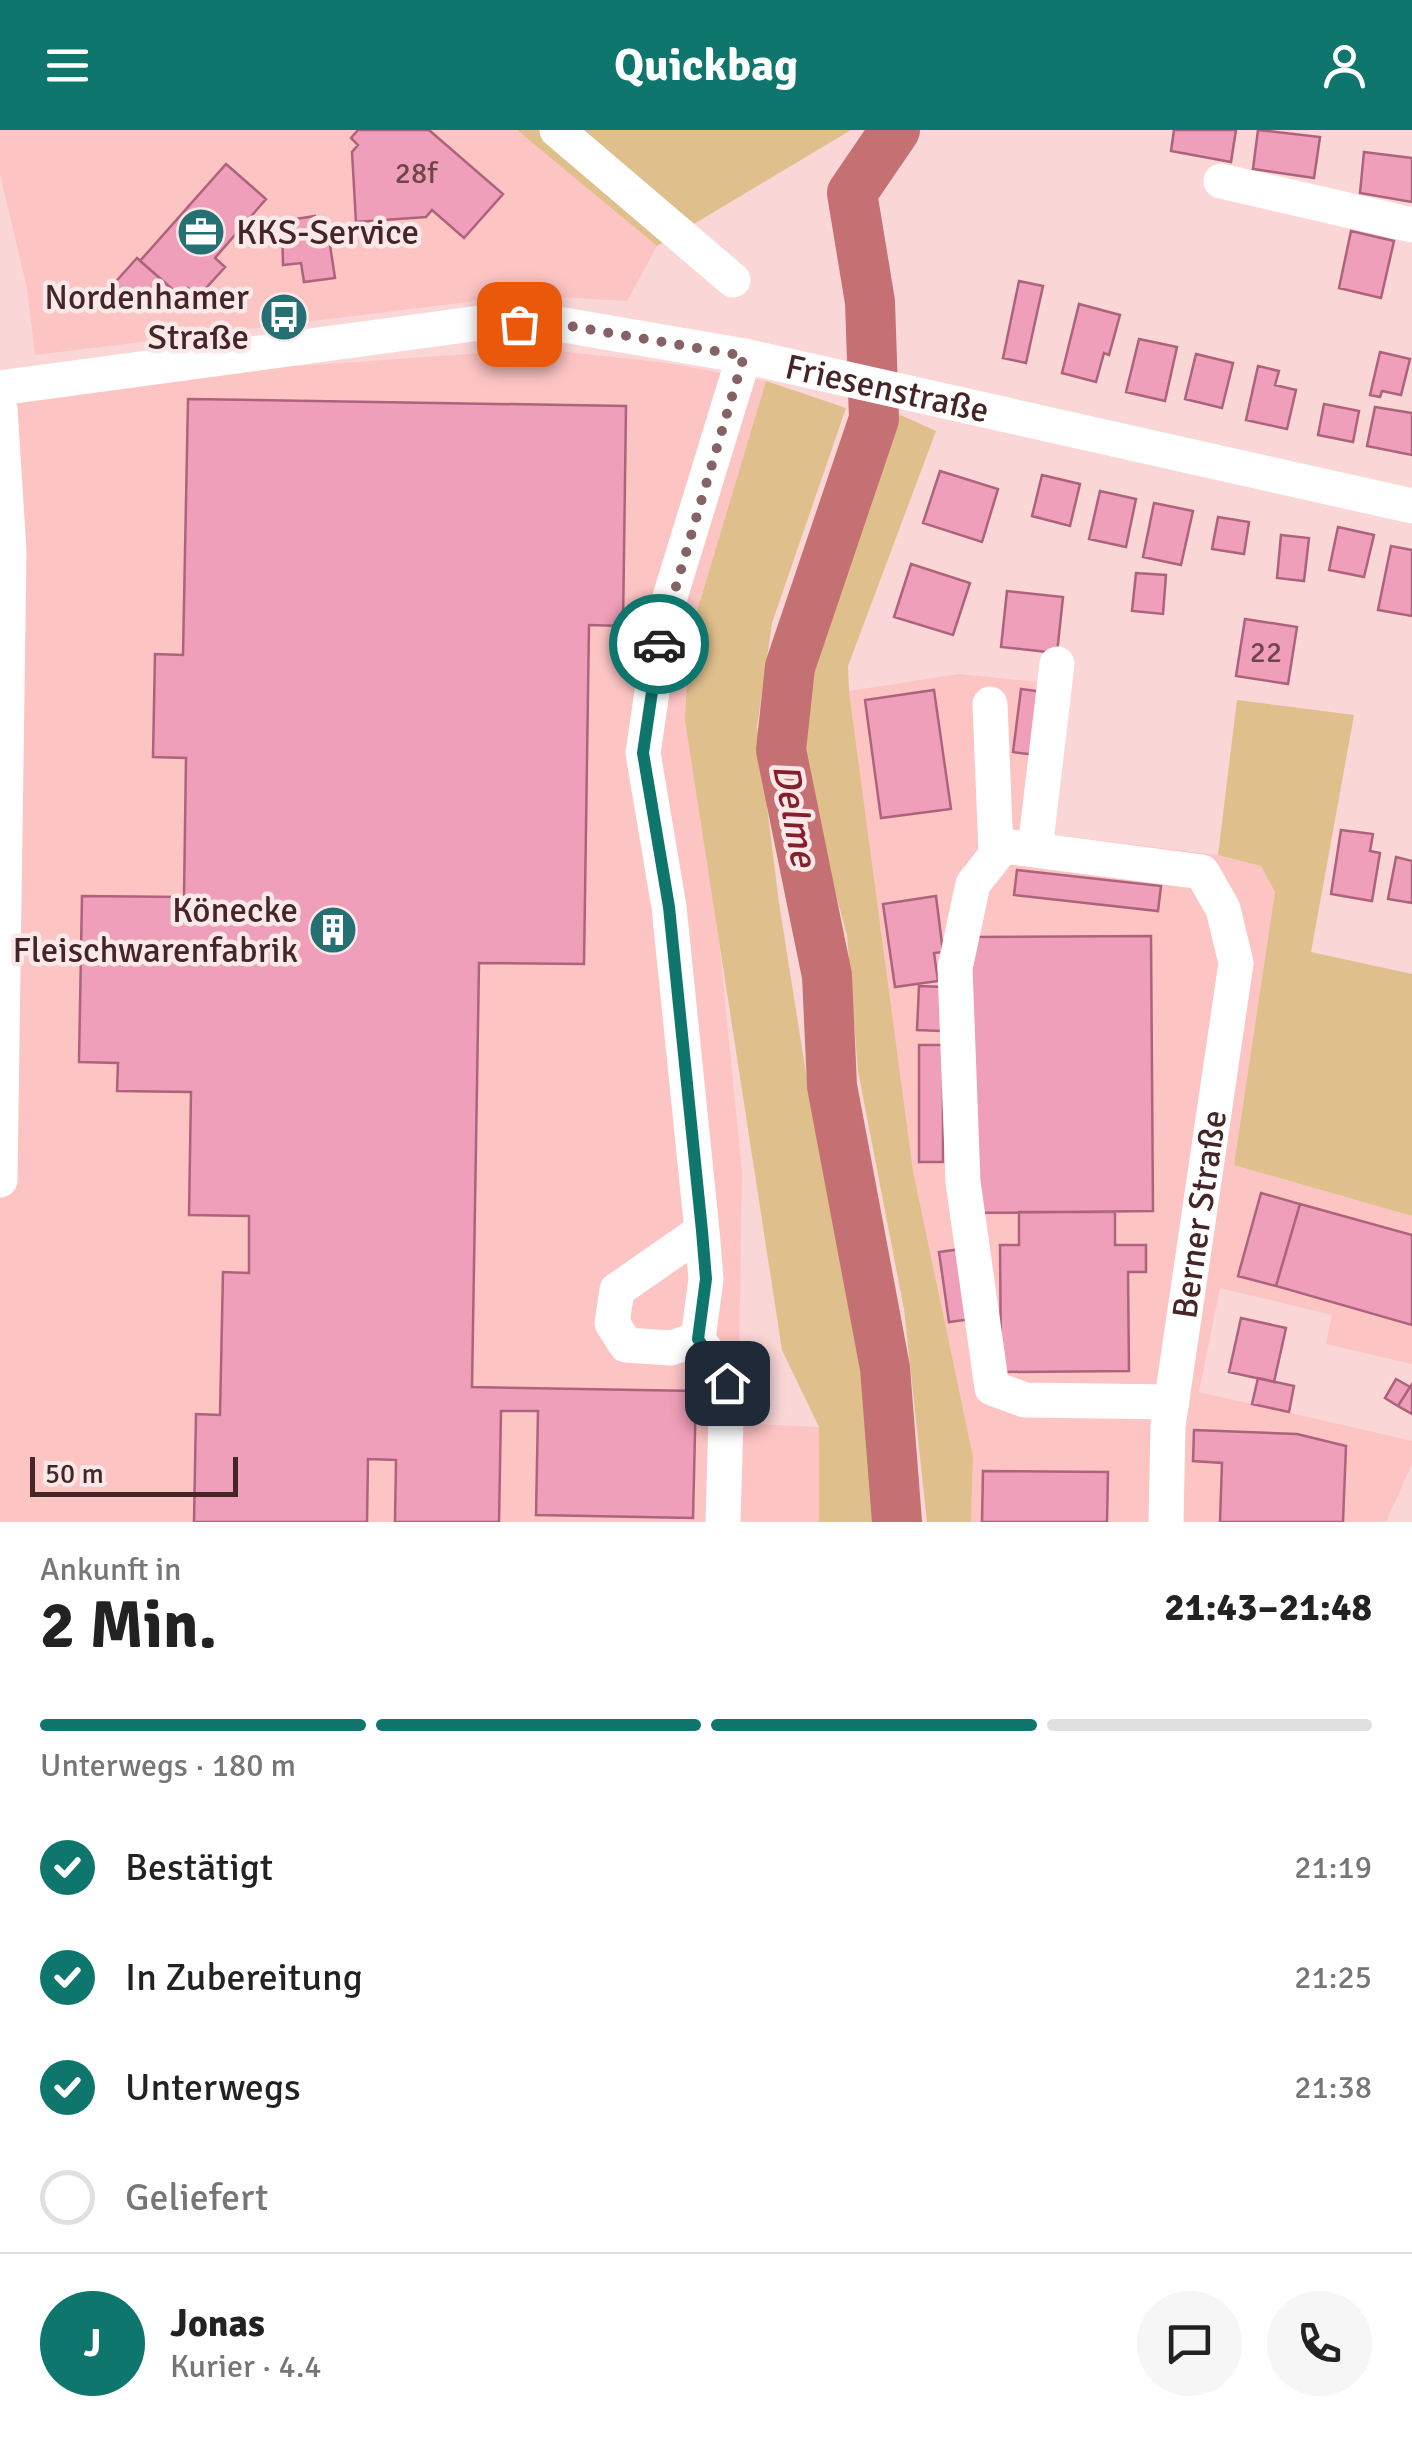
<!DOCTYPE html>
<html lang="de">
<head>
<meta charset="utf-8">
<style>
	:root { --surface:#fff; --page:#f6f6f6; --text:#222; --muted:#767676; --line:#e0e0e0; --accent:#0f766e }
	body { margin:0; font-family:Signika,sans-serif; background:var(--page); color:var(--text); height:100vh; display:flex; flex-direction:column; font-size:38px; white-space:nowrap }
	* { box-sizing:border-box; margin:0 }
	p { font-size:32px; color:var(--muted) }
	.icon { flex:none; width:55px; height:55px; fill:none; stroke:currentColor; stroke-width:2; stroke-linecap:round; stroke-linejoin:round }
	.map { position:relative; height:1392px; overflow:hidden }
	.side { display:flex; flex-direction:column; background:var(--surface); flex:1 }
	.side>* { flex:none }
	.scale { position:absolute; left:30px; bottom:25px; width:208px; box-sizing:border-box; padding-left:10px; border:5px solid #462526; border-top:0; font-size:28px; line-height:35px; white-space:nowrap; color:#462526; -webkit-text-stroke:8px #fbe8e8; paint-order:stroke }
	.pin { position:absolute; display:grid; place-items:center; width:85px; height:85px; color:#fff; margin:-42px; border-radius:20px; box-shadow:0 5px 15px #0006 }
	.courier { position:absolute; display:grid; place-items:center; width:100px; height:100px; margin:-50px; border:8px solid #0f766e; border-radius:50%; background:#fff; color:#222; box-shadow:0 2px 12px #0007 }
	.summary em { font-style:normal; font-weight:700 }
	.summary div { display:flex; flex-direction:column-reverse }
	.summary { display:flex; align-items:center; justify-content:space-between; height:170px; padding:0 40px }
	h1 { font-size:65px; font-weight:700; line-height:75px }
	.bar { display:grid; grid-template-columns:repeat(4,1fr); gap:15px 10px; align-content:center; height:120px; padding:0 40px }
	.bar i { height:12px; border-radius:8px; background:var(--line) }
	.bar .selected { background:var(--accent) }
	.bar p { grid-column:span 4 }
	.line { display:flex; align-items:center; gap:25px; padding:0 40px; border-top:2px solid var(--line) }
	.line div { flex:1 }
	.round { display:grid; place-items:center; flex:none; width:105px; height:105px; border-radius:52px; background:var(--page) }
	ol { padding:0 40px; list-style:none }
	li { display:flex; align-items:center; gap:30px; height:110px }
	li p { margin-inline-start:auto }
	li .icon { padding:10px; border-radius:50%; background:var(--accent); color:#fff; stroke-width:4 }
	li:last-child { color:var(--muted) }
	li i { width:55px; height:55px; border:5px solid var(--line); border-radius:50% }
	header { display:flex; justify-content:space-between; align-items:center; height:130px; padding:0 40px; background:var(--accent); color:#fff; font-size:45px; font-weight:700 }
	.map>svg:first-child { display:block }
	.built { fill:#fdc4c4 }
	.green { fill:#dfbf8c }
	.lines { fill:none; stroke-linecap:round; stroke-linejoin:round }
	.river { stroke:#c57173; stroke-width:50 }
	.building { fill:#ef9fb9; stroke:#ad637c; stroke-width:2.5 }
	.minor { stroke:#fff; stroke-width:35 }
	.done { stroke:#856364; stroke-width:10; stroke-dasharray:0 18 }
	.route { stroke:#0f766e; stroke-width:12 }
	.labels { text-anchor:middle; dominant-baseline:central; stroke-width:9; stroke-linejoin:round; paint-order:stroke }
	.number-label { font-size:30px; fill:#70444b }
	.poi-label { font-size:35px; fill:#462526; stroke:#fbe8e8; text-anchor:end }
	.street-label { font-size:35px; fill:#462526; stroke:#fbe8e8 }
	.water-label { font-size:38px; font-style:italic; fill:#851f2c; stroke:#fbe8e8 }
</style>
</head>
<body>
<header><svg class="icon" aria-label="menu" viewBox="0 0 24 24"><path d="M4 6h16M4 12h16M4 18h16"/></svg>Quickbag<svg class="icon" aria-label="person" viewBox="0 0 24 24"><circle cx="12" cy="8" r="4"/><path d="M4 21q1-7 8-7t8 7"/></svg></header>
<div class="map">
<svg width="1412" height="1392" viewBox="0 0 1412 1392">
	<rect width="100%" height="100%" fill="#fad6d6"/>
	<path class="built" d="M0,0H517L657,116L627,171L524,165L35,225L27,158L0,44Z
		M540,219L667,233L766,251L689,508L742,1042L738,1293L819,1297V1392H0V245L17,256Z
		M959,544L1049,553L1030,702L1218,725L1261,736L1275,762L1234,1035L1412,1086V1234L1326,1214L1332,1185L1220,1158L1199,1262L1412,1311V1334L1386,1392H971L973,1325L913,1041L849,561Z"/>
	<path class="green" d="M517,0H851L657,116Z
		M766,251L846,278L772,493L757,597L779,773L808,956L884,1368L880,1392H819V1297L782,1220L685,590L689,508Z
		M898,284L936,301L848,536L849,561L913,1041L973,1326L971,1392H927L904,1179L858,941L847,805L798,628L808,536Z
		M1237,570L1354,585L1311,822L1412,844V1086L1234,1035L1275,762L1261,736L1218,725Z"/>
	<g class="lines">
		<path class="river" d="M895,0L852,63L870,172L874,289L790,537L781,620L827,846L832,956L885,1238L897,1392"/>
	</g>
	<path class="building" d="M358,0H429L503,64L464,108L432,80L426,87L356,92L352,22L358,15L351,8Z
		M1174,0H1236L1231,32L1171,21Z
		M1258,0L1320,7L1314,48L1253,39Z
		M1364,22L1412,28V72L1360,63Z
		M226,34L266,69L215,128L225,137L198,167L188,158L180,166L140,131Z
		M315,86L317,103L328,102L335,148L304,152L301,133L283,135L282,91Z
		M1351,101L1394,111L1381,168L1339,158Z
		M137,128L180,166L92,178Z
		M1019,151L1043,156L1026,233L1003,228Z
		M1079,174L1120,185L1109,225L1104,223L1096,252L1062,243Z
		M1139,209L1177,217L1165,271L1126,262Z
		M1380,222L1410,229L1401,265L1382,261L1380,267L1370,265Z
		M1196,224L1233,233L1222,278L1185,269Z
		M1258,236L1279,241L1275,255L1296,260L1287,299L1246,290Z
		M188,269L626,276L623,496L589,495L584,834L479,833L472,1257L696,1261L693,1388L536,1385L538,1281H501L499,1392H395L396,1330L368,1329L367,1392H194L196,1284L220,1285L223,1142L249,1143V1086L189,1085L191,962L117,961L118,933L79,932L82,766L184,767L186,628L153,627L155,524L183,525Z
		M1324,274L1359,281L1353,312L1318,305Z
		M1375,277L1412,283V325L1367,316Z
		M940,341L998,359L982,412L923,393Z
		M1042,345L1080,354L1070,396L1032,386Z
		M1100,361L1136,369L1126,417L1089,409Z
		M1154,373L1193,381L1181,435L1143,427Z
		M1218,387L1249,392L1244,424L1212,419Z
		M1338,397L1374,405L1364,447L1329,440Z
		M1281,405L1309,408L1304,451L1277,448Z
		M1391,416L1412,420V486L1378,480Z
		M911,434L970,453L953,505L894,487Z
		M1136,443L1166,445L1163,484L1132,481Z
		M1007,461L1063,467L1057,523L1001,517Z
		M1245,489L1297,497L1288,554L1236,546Z
		M1021,559L1044,562L1036,625L1013,622Z
		M934,560L951,679L881,688L865,570Z
		M1341,700L1373,704L1370,721L1380,723L1372,771L1331,764Z
		M1396,727L1412,731V773L1388,769Z
		M1017,740L1161,756L1158,781L1014,765Z
		M936,766L943,822L934,823L938,851L895,857L883,774Z
		M1151,806L1153,1081L972,1083L970,807Z
		M919,856L943,857L941,901L917,900Z
		M919,915H943V1032H919Z
		M1261,1063L1300,1074L1276,1156L1238,1146Z
		M1300,1074L1412,1105V1195L1276,1156Z
		M1019,1082H1115V1115H1146V1142H1128L1129,1241L1001,1242L1000,1115H1019Z
		M961,1119L972,1189L949,1192L939,1122Z
		M1241,1188L1286,1198L1274,1252L1229,1242Z
		M1258,1248L1294,1256L1289,1282L1252,1274Z
		M1396,1249L1410,1257L1398,1276L1385,1268Z
		M1412,1254V1284L1398,1276Z
		M1194,1300L1297,1304L1346,1316L1343,1392H1220L1222,1333L1193,1331Z
		M983,1341L1108,1342L1107,1392H982Z"/>
	<g class="lines">
		<g class="minor">
			<path d="M557,0L733,150"/>
			<path d="M1221,51L1412,95"/>
			<path id="s1" d="M0,258L480,193L558,194L744,226L1412,376"/>
			<path d="M0,279L9,421L0,1050"/>
			<path d="M990,574L996,722"/>
			<path d="M1035,719L1057,534"/>
			<path d="M702,1101L617,1160L612,1193L626,1215L671,1218L698,1209L706,1149L702,1101L669,777L643,623L662,493L744,226"/>
			<path d="M698,1209L727,1253L723,1392"/>
			<path id="s2" d="M1166,1392L1168,1296L1236,833L1223,779L1202,742L1003,716L973,754L955,838L963,1052L992,1258L1025,1270L1172,1272"/>
		</g>
	</g>
	<g class="lines">
		<path class="done" d="M519,194H558L744,226L659,514"/>
		<path class="route" d="M659,514L643,623L669,777L702,1101L706,1149L698,1209L727,1253"/>
	</g>
	<defs>
		<g id="office-disc" transform="scale(2.5)"><circle r="9.5" fill="#257073" stroke="#fbe8e8"/><path d="M-6-3h4V-5.5h4V-3h4V5H-6ZM-1-4.5V-3h2v-1.5ZM-6 0V1H6V0Z" fill="#fff"/></g>
		<g id="bus-disc" transform="scale(2.5)"><circle r="9.5" fill="#257073" stroke="#fbe8e8"/><path d="M-5-6H5V4H4V6H2V4H-2V6H-4V4H-5ZM-3.5-4V0h7V-4ZM-3.5 1.2v1.5H-2V1.2ZM2 1.2v1.5H3.5V1.2Z" fill="#fff"/></g>
		<g id="building-disc" transform="scale(2.5)"><circle r="9.5" fill="#257073" stroke="#fbe8e8"/><path d="M-4-6H4V6H1V3H-1V6H-4ZM-2.5-4.3h1.7v1.8h-1.7ZM.8-4.3h1.7v1.8H.8ZM-2.5-1h1.7V.8h-1.7ZM.8-1h1.7V.8H.8Z" fill="#fff"/></g>
	</defs>
	<g fill-rule="evenodd">
		<use href="#office-disc" x="201" y="102"/>
		<use href="#bus-disc" x="284" y="187"/>
		<use href="#building-disc" x="333" y="800"/>
	</g>
	<g class="labels">
		<g class="number-label">
			<text x="416" y="43">28f</text>
			<text x="1266" y="522">22</text>
		</g>
		<g class="poi-label">
			<text x="236" y="102" text-anchor="start">KKS-Service</text>
			<text x="249" y="167">Nordenhamer<tspan x="249" dy="40">Straße</tspan></text>
			<text x="298" y="780">Könecke<tspan x="298" dy="40">Fleischwarenfabrik</tspan></text>
		</g>
		<g class="street-label">
			<text stroke="none"><textPath href="#s1" startOffset="898">Friesenstraße</textPath></text>
			<text stroke="none"><textPath href="#s2" startOffset="310">Berner Straße</textPath></text>
		</g>
		<g class="water-label">
			<text transform="translate(795 685) rotate(79)">Delme</text>
		</g>
	</g>
</svg>
<div class="scale">50 m</div>
<div class="pin" style="left:519px;top:194px;background:#ea580c"><svg class="icon" aria-label="bag" viewBox="0 0 24 24"><path d="M5 8h14l-1 12H6zM9 8a3 3 0 0 1 6 0"/></svg></div>
<div class="pin" style="left:727px;top:1253px;background:#1f2937"><svg class="icon" aria-label="home" viewBox="0 0 24 24"><path d="M3 11l9-7 9 7M6 9v11h12V9"/></svg></div>
<div class="courier" style="left:659px;top:514px"><svg class="icon" aria-label="car" viewBox="0 0 24 24"><path d="M5 17H2v-5l4-1 3-4h7l3 4 3 1v5h-3M9 17h6M6 11h13"/><circle cx="7" cy="17" r="2"/><circle cx="17" cy="17" r="2"/></svg></div>
</div>
<section class="side">
<div class="summary"><div><h1>2 Min.</h1><p>Ankunft in</p></div><em>21:43–21:48</em></div>
<div class="bar"><i class="selected"></i><i class="selected"></i><i class="selected"></i><i></i><p>Unterwegs · 180 m</p></div>
<ol>
<li><svg class="icon" aria-label="check" viewBox="0 0 24 24"><path d="M5 12l5 5 9-10"/></svg>Bestätigt<p>21:19</p></li>
<li><svg class="icon" aria-label="check" viewBox="0 0 24 24"><path d="M5 12l5 5 9-10"/></svg>In Zubereitung<p>21:25</p></li>
<li><svg class="icon" aria-label="check" viewBox="0 0 24 24"><path d="M5 12l5 5 9-10"/></svg>Unterwegs<p>21:38</p></li>
<li><i></i>Geliefert</li>
</ol>
<div class="line" style="height:180px"><b class="round" style="background:var(--accent);color:#fff">J</b><div><b>Jonas</b><p>Kurier · 4.4</p></div><a class="round"><svg class="icon" aria-label="chat" viewBox="0 0 24 24"><path d="M4 5h16v11H9l-5 4z"/></svg></a><a class="round"><svg class="icon" aria-label="phone" viewBox="0 0 24 24"><path d="M5 4h4l2 5-3 2q2 4 5 5l2-3 5 2v4C11 20 4 13 5 4z"/></svg></a></div>
</section>
</body>
</html>
